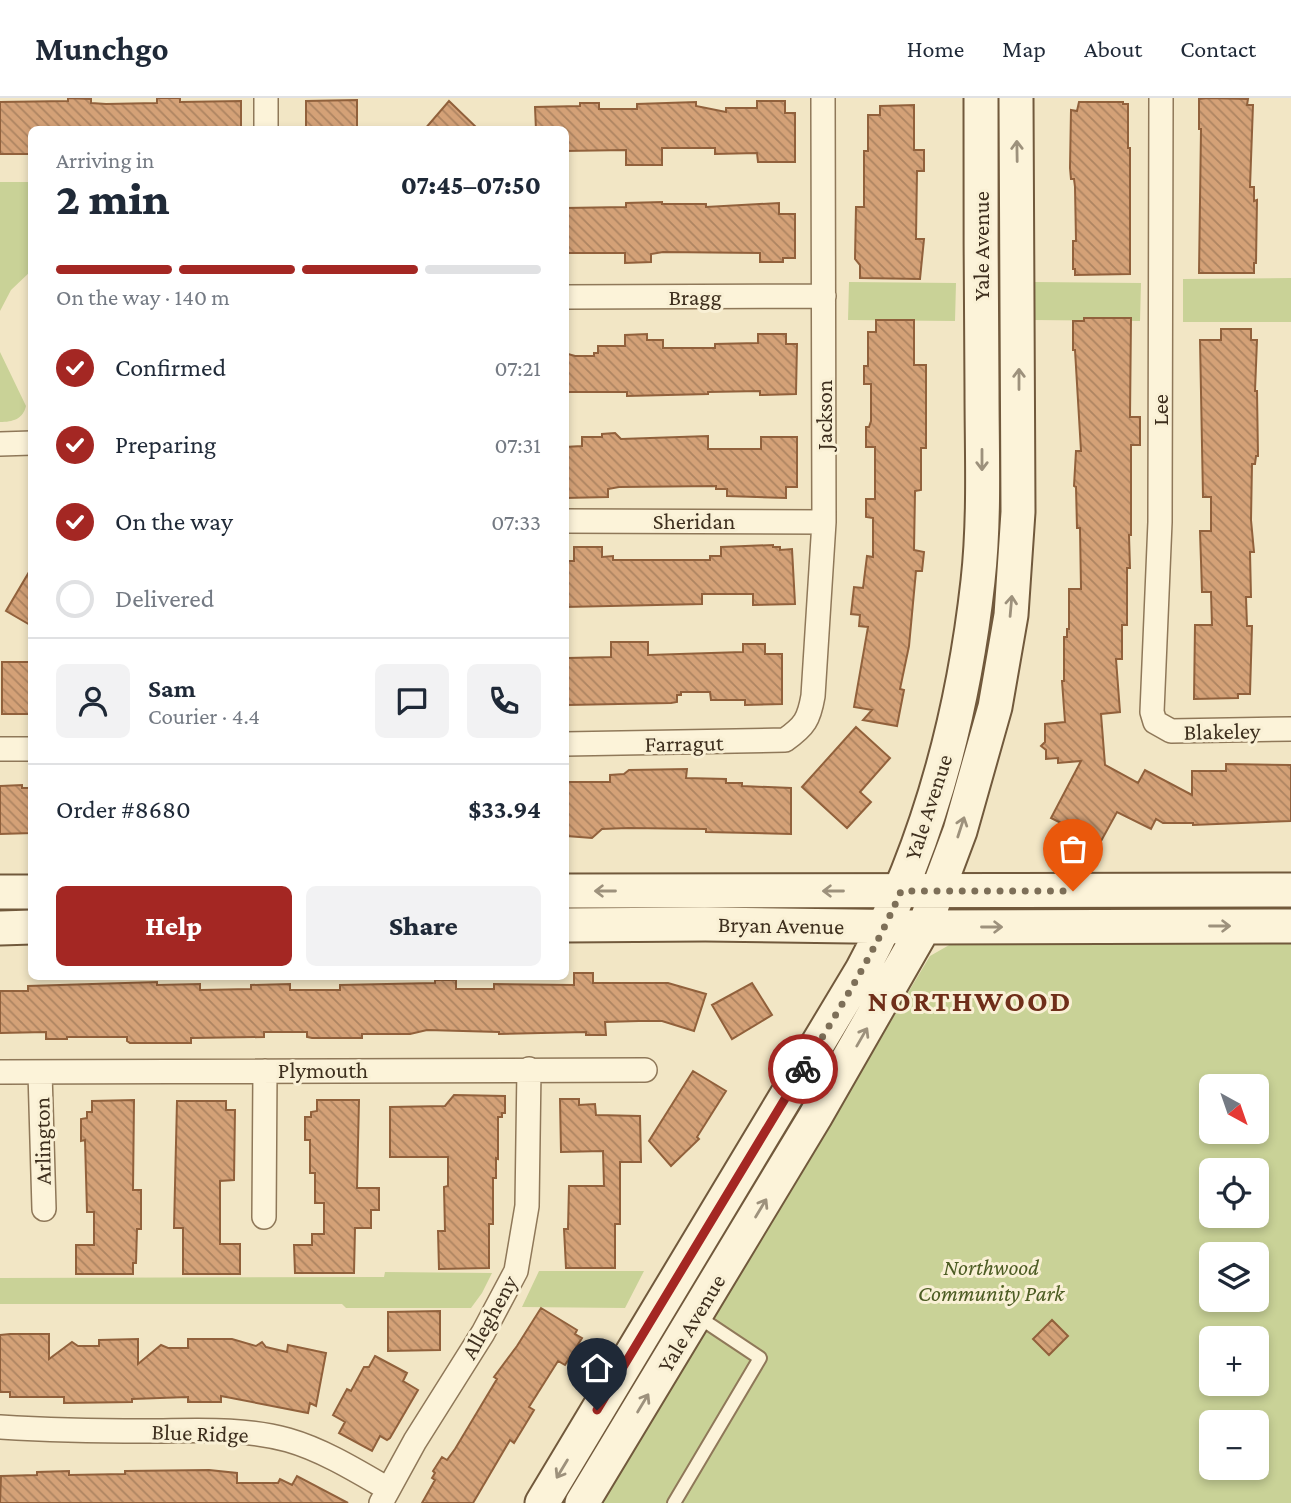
<!DOCTYPE html>
<html lang="en">
<head>
<meta charset="utf-8">
<style>
	:root { --surface:#fff; --page:#f2f2f3; --text:#1f2937; --muted:#747a83; --line:#e0e1e3; --accent:#a42723 }
	body { margin:0; font-family:"Crimson Pro",serif; background:var(--page); color:var(--text); height:100vh; display:flex; flex-direction:column; font-size:26px; white-space:nowrap }
	* { box-sizing:border-box; margin:0 }
	p { font-size:23px; color:var(--muted) }
	.icon { flex:none; width:38px; height:38px; fill:none; stroke:currentColor; stroke-width:2; stroke-linecap:round; stroke-linejoin:round }
	.map { position:relative; flex:1; overflow:hidden }
	.sheet { position:absolute; left:28px; top:28px; width:541px; height:854px; display:flex; flex-direction:column; background:var(--surface); border-radius:10px; box-shadow:0 4px 10px #0003 }
	.sheet>* { flex:none }
	.needle { width:46px; rotate:140deg }
	.tools { position:absolute; left:1199px; top:976px; display:grid; gap:14px }
	.tools a { display:grid; place-items:center; width:70px; height:70px; border-radius:10px; background:var(--surface); box-shadow:0 4px 10px #0003; font-size:35px }
	.pin { position:absolute; display:grid; place-items:center; width:60px; height:60px; color:#fff; margin:-72px -30px; border-radius:50% 50% 50% 0; rotate:-45deg; box-shadow:0 0 7px #0007 }
	.pin .icon { rotate:45deg }
	.courier { position:absolute; display:grid; place-items:center; width:70px; height:70px; margin:-35px; border:5px solid #a42723; border-radius:50%; background:#fff; color:#222; box-shadow:0 2px 9px #0007 }
	.head em { font-style:normal; font-weight:800 }
	.head div { display:flex; flex-direction:column-reverse }
	.head { display:flex; align-items:center; justify-content:space-between; height:119px; padding:0 28px }
	h1 { font-size:46px; font-weight:800; line-height:52px }
	.bar { display:grid; grid-template-columns:repeat(4,1fr); gap:10px 7px; align-content:center; height:84px; padding:0 28px }
	.bar i { height:9px; border-radius:5px; background:var(--line) }
	.bar .current { background:var(--accent) }
	.bar p { grid-column:span 4 }
	.line { display:flex; align-items:center; gap:18px; padding:0 28px; border-top:2px solid var(--line) }
	.line div { flex:1 }
	.round { display:grid; place-items:center; flex:none; width:74px; height:74px; border-radius:10px; background:var(--page) }
	ol { padding:0 28px; list-style:none }
	li { display:flex; align-items:center; gap:21px; height:77px }
	li p { margin-inline-start:auto }
	li .icon { padding:7px; border-radius:50%; background:var(--accent); color:#fff; stroke-width:4 }
	li:last-child { color:var(--muted) }
	li i { width:38px; height:38px; border:4px solid var(--line); border-radius:50% }
	.action { display:flex; gap:14px; margin-top:auto; padding:14px 28px }
	.action a { flex:1; height:80px; border-radius:10px; background:var(--accent); color:#fff; font-size:28px; font-weight:800; line-height:80px; text-align:center }
	.action a+a { background:var(--page); color:var(--text) }
	header { display:flex; align-items:center; gap:42px; box-sizing:border-box; height:98px; padding:0 35px; background:var(--surface); border-bottom:2px solid var(--line) }
	header strong { font-size:33px }
	nav { display:flex; gap:38px; margin-inline-start:auto; font-size:24px }
	.map>svg:first-child { display:block }
	.park { fill:#c9d297; fill-rule:evenodd }
	.building { fill:url(#building-back-hatch); stroke:#91613c; stroke-width:2 }
	.lines { fill:none; stroke-linecap:round; stroke-linejoin:round }
	.service-casing { stroke:#8f7859; stroke-width:16 }
	.minor-casing { stroke:#8f7859; stroke-width:26 }
	.secondary-casing { stroke:#71593c; stroke-width:37 }
	.service { stroke:#fcf3d9; stroke-width:12 }
	.minor { stroke:#fcf3d9; stroke-width:23 }
	.secondary { stroke:#fcf3d9; stroke-width:33 }
	.oneway { stroke:#9d917c }
	.done { stroke:#7d6f58; stroke-width:7; stroke-dasharray:0 12.6 }
	.route { stroke:#a42723; stroke-width:9 }
	.labels { text-anchor:middle; dominant-baseline:central; stroke-width:6; stroke-linejoin:round; paint-order:stroke }
	.street-label { font-size:23px; fill:#3e2f1e; stroke:#f9f0d5 }
	.park-label { font-size:23px; font-style:italic; fill:#4c5c23; stroke:#f9f0d5 }
	.district-label { font-size:30px; font-weight:bold; letter-spacing:2px; fill:#6f2e19; stroke:#f9f0d5 }
</style>
</head>
<body>
<header>
<strong>Munchgo</strong>
<nav><a>Home</a><a>Map</a><a>About</a><a>Contact</a></nav>
</header>
<div class="map">
<svg width="1291" height="1405" viewBox="0 0 1291 1405">
	<defs>
		<pattern id="building-back-hatch" width="6" height="6" patternUnits="userSpaceOnUse" patternTransform="scale(1.75)"><rect width="6" height="6" fill="#d4a177"/><path d="M-1 5l2 2M0 0l6 6M5-1l2 2" fill="none" stroke="#ad8461"/></pattern>
	</defs>
	<rect width="100%" height="100%" fill="#f2e6c5"/>
	<path class="park" d="M0,84H32L31,173L11,192L0,213Z
		M1291,180V224H1183V181Z
		M849,184L956,185L955,223L848,222Z
		M1034,184L1141,185L1140,223L1033,222Z
		M0,254L26,308C23,321 13,324 0,324Z
		M1291,845V1405H601L930,858L951,846ZM1211,989H1256V1034H1211ZM1211,1073H1256V1118H1211ZM1211,1157H1256V1202H1211ZM1211,1241H1256V1286H1211ZM1211,1325H1256V1370H1211Z
		M539,1173H644L625,1210L522,1209Z
		M385,1174L492,1175L482,1195L471,1210H346L342,1206H0V1180L384,1179Z"/>
	<path class="building" d="M68,0L91,1V5L106,6L157,5V0H180V4L241,3V32H32V56H0V4L68,3Z
		M1208,0L1248,1L1247,7H1253L1250,89H1254V103L1257,102L1256,165H1254V175H1199L1201,31H1199V1Z
		M357,2V32L306,30V3Z
		M449,3L479,32H424Z
		M757,3H785V15H795V64H758L757,55L715,56V50H662V67H626V52L565,53V32H536L535,9L580,8V5H599V11H637V6L696,4V8L726,14V10H757Z
		M1079,4H1123V6H1128V50H1130V176L1075,177V171H1073V143H1076L1075,89L1074,81H1071L1070,70L1071,12L1077,13Z
		M914,7V52H924V73H917L916,141H924L920,181L860,180V167L855,161L856,109H864V53H868V17H880V8Z
		M662,104V106H706V109L779,105V116H795V160H783V164H760V155L663,154L651,156V164L625,165V155H565V110L626,109V105Z
		M1084,220H1131L1130,319H1140V347H1131V437H1129L1130,470H1127V527H1122V561H1116L1120,614L1101,616L1105,667L1138,685L1145,672L1192,697V673H1226V666L1291,667V723L1193,727V725H1163L1156,721L1151,731L1117,714L1100,745L1085,737L1078,751L1062,742L1069,729L1051,720L1081,663L1058,665V660L1046,661V652L1041,648L1045,644V626L1065,624L1062,583H1064V539H1067V531H1069V491H1081L1080,430H1077L1076,389L1074,388L1076,353H1081L1075,252H1073V223H1084Z
		M876,222H914V267H926V350H921V392L915,393L914,452L924,454L922,473H916L909,548L900,591L904,592L897,628L863,622L872,612L854,609L868,529L859,528L860,517L851,516L854,489L863,490L867,458L873,459V420L866,419V401H875V349H866V329H869L871,323V286H864V268H868V234H876Z
		M1221,231H1251V242H1257L1255,293H1257L1258,358H1256L1255,366H1252L1251,422L1254,454H1250L1251,499H1246L1247,528H1252L1250,596H1238V600L1194,601L1195,527H1212L1211,494H1202L1200,433H1211V399H1203L1200,242H1221Z
		M647,236V242H663V250H715V246L758,245V236H786V246H797L796,296L760,297V293L708,294V296L627,298V294H565V255L575,258H594V255H598V248H625V237Z
		M615,335L621,341L708,338V351H761V339H797V389H786V400L727,398V391H716V388L619,389L608,391V399L565,400V349L582,348V339H602V336Z
		M773,447V449H780V452L792,451L795,506L753,507V496H702V506L565,509V463H574V449H602V459L613,458V462H710V458H721V449Z
		M32,469V528L6,513Z
		M611,544H648V557L743,554V546H765V556H782V606L745,607V602H711L710,594H681V597H677V604L671,605L567,607L568,560L611,559Z
		M2,564H29V578H32V616H2Z
		M856,629L890,660L860,694L871,704L847,730L802,689Z
		M687,671L686,680L726,681V685H742V688L791,690V736L706,734V731L628,730L602,731L592,740L567,738V684H610V677L624,676L629,672Z
		M22,687V690H32V735L0,736V688Z
		M574,875H593V885H668L706,896L694,933L662,923H639L605,924L606,937H586V934L499,936V934L427,932L410,936H362V940H312L307,939V934H264V939L191,940V945H130L127,943V939H67V941H46V934L0,935V893H28V888L157,884V887L200,886V892L251,891V887L290,886V892H340V887L435,885V882H456V891H494V886L574,887Z
		M752,885L772,917L732,941L712,907Z
		M693,973L726,993L697,1039L699,1041L671,1068L649,1043Z
		M454,997L505,998V1015H502V1019H498V1061L496,1060V1080H493V1126H489V1170L439,1171L438,1133H445L444,1089L448,1088V1059H390V1009L445,1008Z
		M560,1001H579V1007L595,1006L596,1017L640,1018L641,1064H620V1126H615V1170H566L564,1131H568L569,1088H604L603,1053L561,1054Z
		M134,1002L133,1092H141V1131H137L136,1165H133V1176H76V1147H94V1114H87L85,1042L81,1043V1021L87,1020V1014H92V1003Z
		M317,1002H359L357,1090H379V1112H371V1130H355L354,1175H295L294,1147H312V1136H324V1105H315V1075H310V1042H305V1019H311V1014L317,1013Z
		M177,1003H226V1012H235L234,1082L220,1083V1146H240V1176H183V1130H174Z
		M541,1210L577,1232L575,1236L582,1240L565,1267L558,1263L529,1309L534,1312L525,1327L514,1345L510,1342L473,1405H422L435,1382L432,1380L435,1375L433,1373L442,1359L447,1362L455,1351L497,1281L494,1279L517,1248Z
		M440,1213V1252L388,1253V1214Z
		M1052,1222L1068,1238L1049,1257L1033,1241Z
		M10,1236H49V1261L72,1244L78,1248H99V1242L138,1241V1266L161,1247L168,1250H188V1241H232L256,1248L262,1244L266,1249L287,1254L288,1247L326,1255L316,1308L310,1305L308,1315L221,1298V1304H188V1299L132,1301V1304L64,1305V1299H10V1294H0V1237Z
		M375,1258L407,1275L403,1283L418,1292L390,1340L387,1342L380,1338L372,1353L339,1335L345,1324L333,1317L347,1291L351,1293L364,1269H369Z
		M209,1372L237,1375V1385H278L280,1381L292,1387L297,1378L348,1405H0L1,1378L37,1377V1374L69,1373V1377L125,1376V1373Z"/>
	<g class="lines">
		<g class="service-casing">
			<path id="service" d="M674,1405L760,1260L697,1218"/>
		</g>
		<g class="minor-casing">
			<path id="minor" d="M1161,0L1160,424L1152,614L1155,624L1171,633L1291,631
				M266,32V0
				M565,199L824,198
				M0,346L32,345
				M565,423L824,424
				M565,646L785,642C805,628 809,621 813,598L824,424L823,0
				M0,651H32
				M0,974L645,972
				M40,974L44,1111
				M264,1119L265,973
				M0,1329C48,1332 96,1333 144,1333C192,1333 241,1329 288,1342C323,1352 357,1373 388,1391
				M381,1405L415,1343L483,1235L516,1173L527,1108L529,971"/>
		</g>
		<g class="secondary-casing">
			<path id="secondary" d="M565,793L1291,792
				M0,794H32
				M565,827L705,826L924,829L1291,828
				M0,830L32,829
				M542,1405L862,872C927,752 963,618 978,483C985,420 982,355 982,292C981,195 981,97 981,0
				M582,1405L815,1019L924,829L960,733L995,609L1011,517L1018,414L1016,0"/>
		</g>
		<use href="#service" class="service"/>
		<use href="#minor" class="minor"/>
		<use href="#secondary" class="secondary"/>
	</g>
	<defs><path id="oneway-shaft" d="M-6 0H5M1.5-3L5.5 0L1.5 3" fill="none" stroke-width="1.6" stroke-linecap="round" stroke-linejoin="round" transform="scale(1.75)"/></defs>
	<g class="oneway">
		<use href="#oneway-shaft" transform="translate(1017 53) rotate(-91)"/>
		<use href="#oneway-shaft" transform="translate(1019 281) rotate(-90)"/>
		<use href="#oneway-shaft" transform="translate(982 362) rotate(90)"/>
		<use href="#oneway-shaft" transform="translate(1011 508) rotate(-85)"/>
		<use href="#oneway-shaft" transform="translate(961 729) rotate(-72)"/>
		<use href="#oneway-shaft" transform="translate(605 793) rotate(180)"/>
		<use href="#oneway-shaft" transform="translate(833 793) rotate(180)"/>
		<use href="#oneway-shaft" transform="translate(1220 828)"/>
		<use href="#oneway-shaft" transform="translate(992 829)"/>
		<use href="#oneway-shaft" transform="translate(862 939) rotate(-60)"/>
		<use href="#oneway-shaft" transform="translate(761 1110) rotate(-59)"/>
		<use href="#oneway-shaft" transform="translate(643 1305) rotate(-59)"/>
		<use href="#oneway-shaft" transform="translate(562 1371) rotate(121)"/>
	</g>
	<g class="lines">
		<path class="done" d="M803,971C838,913 874,856 901,793H1073"/>
		<path class="route" d="M597,1312L803,971"/>
	</g>
	<g class="labels">
		<g class="street-label">
			<text transform="translate(981 148) rotate(-90)">Yale Avenue</text>
			<text x="695" y="199">Bragg</text>
			<text transform="translate(1160 312) rotate(-90)">Lee</text>
			<text transform="translate(824 317) rotate(-90)">Jackson</text>
			<text x="694" y="423">Sheridan</text>
			<text transform="translate(1222 633) rotate(-1)">Blakeley</text>
			<text transform="translate(684 645) rotate(-1)">Farragut</text>
			<text transform="translate(928 709) rotate(-72)">Yale Avenue</text>
			<text transform="translate(781 827) rotate(1)">Bryan Avenue</text>
			<text x="323" y="972">Plymouth</text>
			<text transform="translate(42 1043) rotate(-91)">Arlington</text>
			<text transform="translate(489 1219) rotate(-61)">Allegheny</text>
			<text transform="translate(691 1225) rotate(-59)">Yale Avenue</text>
			<text transform="translate(200 1335) rotate(2)">Blue Ridge</text>
		</g>
		<g class="park-label">
			<text x="991" y="1169">Northwood<tspan x="991" dy="26">Community Park</tspan></text>
		</g>
		<g class="district-label">
			<text x="970" y="902">NORTHWOOD</text>
		</g>
	</g>
</svg>
<div class="tools">
<a><svg class="needle" viewBox="-14 -14 28 28"><path d="M0-13l5 13h-10z" fill="#e53935"/><path d="M0 13l5-13h-10z" fill="#747a83"/></svg></a>
<a><svg class="icon" aria-label="locate" viewBox="0 0 24 24"><circle cx="12" cy="12" r="6"/><path d="M12 2v4M12 18v4M2 12h4M18 12h4"/></svg></a>
<a><svg class="icon" aria-label="layers" viewBox="0 0 24 24"><path d="M12 4l9 5-9 5-9-5zM3 14l9 5 9-5"/></svg></a>
<a>+</a>
<a>−</a>
</div>
<div class="pin" style="left:1073px;top:793px;background:#ea580c"><svg class="icon" aria-label="bag" viewBox="0 0 24 24"><path d="M5 8h14l-1 12H6zM9 8a3 3 0 0 1 6 0"/></svg></div>
<div class="pin" style="left:597px;top:1312px;background:#1f2937"><svg class="icon" aria-label="home" viewBox="0 0 24 24"><path d="M3 11l9-7 9 7M6 9v11h12V9"/></svg></div>
<div class="courier" style="left:803px;top:971px"><svg class="icon" aria-label="bike" viewBox="0 0 24 24"><circle cx="6" cy="16" r="4"/><circle cx="18" cy="16" r="4"/><path d="M6 16l4-8h5l3 8M10 8l3 8H6M13 5h3"/></svg></div>
<section class="sheet">
<div class="head"><div><h1>2 min</h1><p>Arriving in</p></div><em>07:45–07:50</em></div>
<div class="bar"><i class="current"></i><i class="current"></i><i class="current"></i><i></i><p>On the way · 140 m</p></div>
<ol>
<li><svg class="icon" aria-label="check" viewBox="0 0 24 24"><path d="M5 12l5 5 9-10"/></svg>Confirmed<p>07:21</p></li>
<li><svg class="icon" aria-label="check" viewBox="0 0 24 24"><path d="M5 12l5 5 9-10"/></svg>Preparing<p>07:31</p></li>
<li><svg class="icon" aria-label="check" viewBox="0 0 24 24"><path d="M5 12l5 5 9-10"/></svg>On the way<p>07:33</p></li>
<li><i></i>Delivered</li>
</ol>
<div class="line" style="height:126px"><a class="round"><svg class="icon" aria-label="person" viewBox="0 0 24 24"><circle cx="12" cy="8" r="4"/><path d="M4 21q1-7 8-7t8 7"/></svg></a><div><b>Sam</b><p>Courier · 4.4</p></div><a class="round"><svg class="icon" aria-label="chat" viewBox="0 0 24 24"><path d="M4 5h16v11H9l-5 4z"/></svg></a><a class="round"><svg class="icon" aria-label="phone" viewBox="0 0 24 24"><path d="M5 4h4l2 5-3 2q2 4 5 5l2-3 5 2v4C11 20 4 13 5 4z"/></svg></a></div>
<div class="line" style="height:91px"><div>Order #8680</div><b>$33.94</b></div>
<div class="action"><a>Help</a><a>Share</a></div>
</section>
</div>
</body>
</html>
